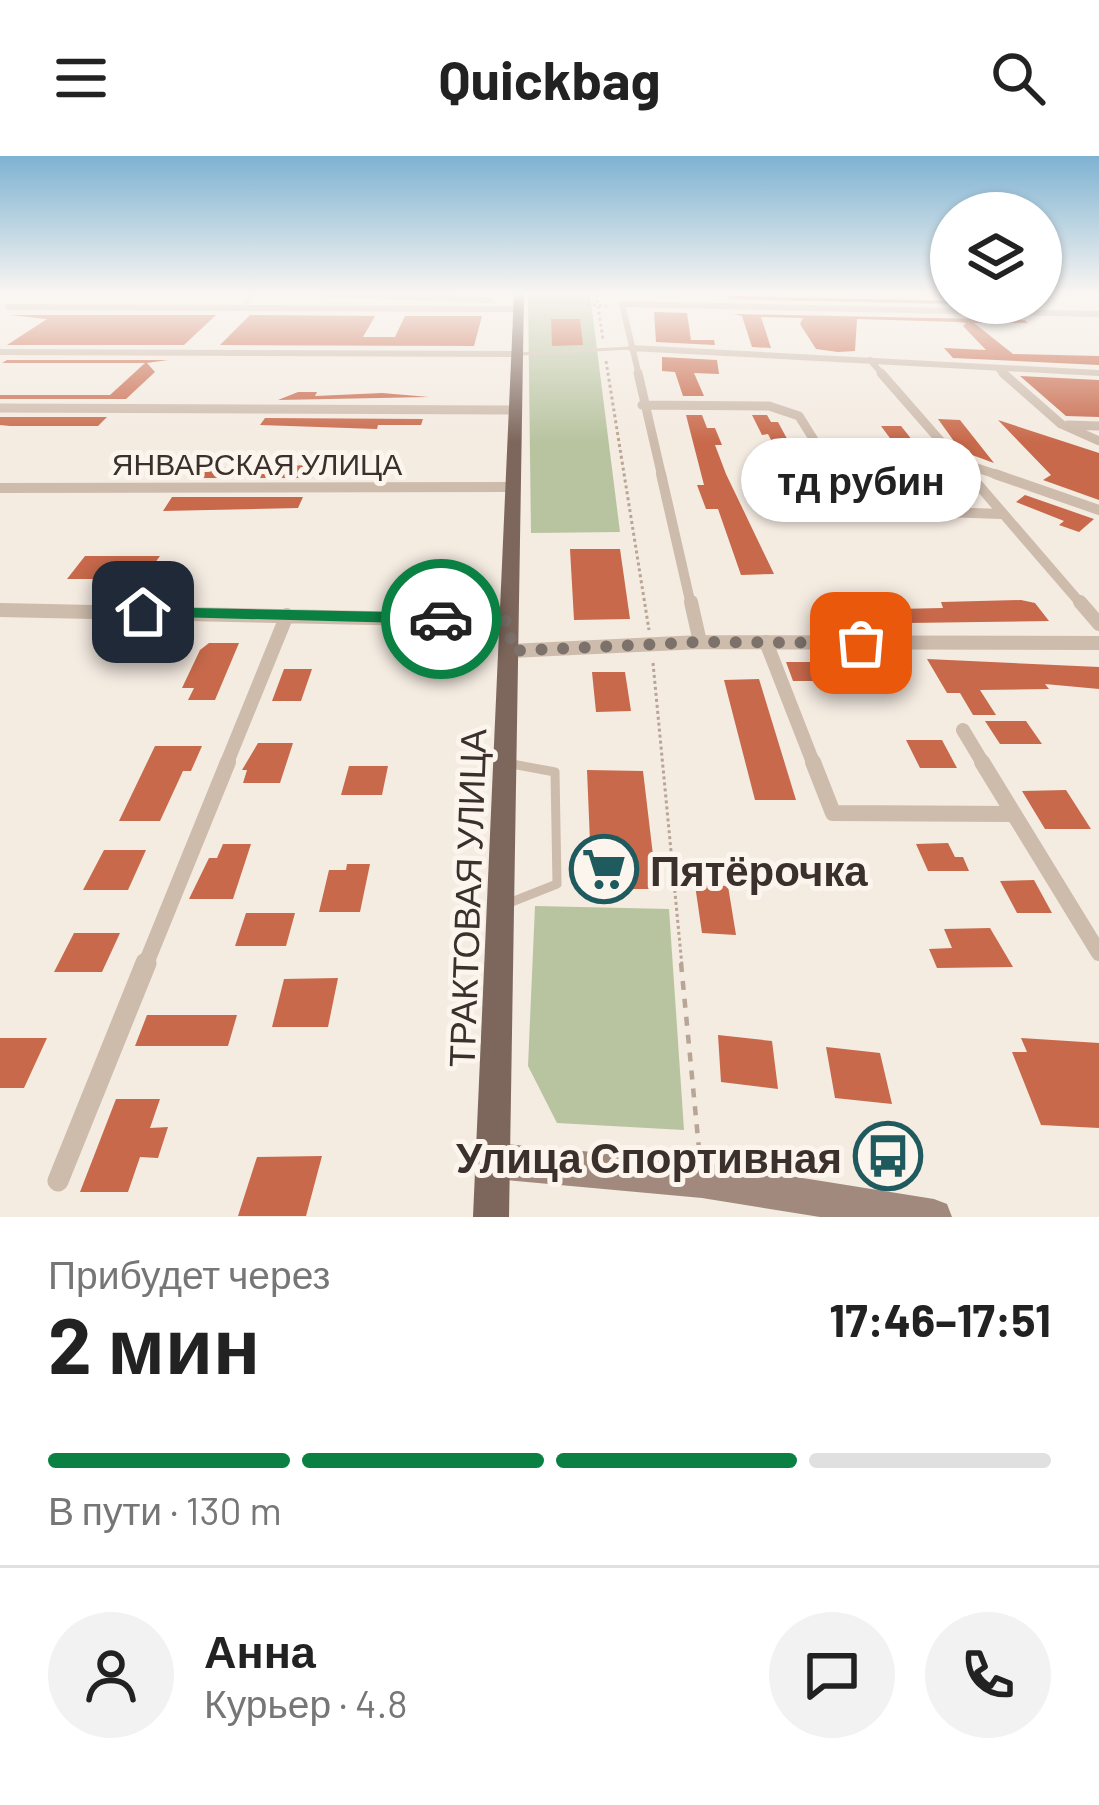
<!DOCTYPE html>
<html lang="ru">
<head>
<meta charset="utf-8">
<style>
	:root { --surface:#fff; --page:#f2f2f2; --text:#222; --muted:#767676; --line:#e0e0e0; --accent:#0b8043 }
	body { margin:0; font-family:Barlow,sans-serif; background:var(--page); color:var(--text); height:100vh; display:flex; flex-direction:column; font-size:45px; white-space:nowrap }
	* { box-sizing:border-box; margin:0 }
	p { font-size:39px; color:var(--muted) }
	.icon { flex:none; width:66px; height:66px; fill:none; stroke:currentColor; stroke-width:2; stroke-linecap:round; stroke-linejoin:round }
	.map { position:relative; height:1061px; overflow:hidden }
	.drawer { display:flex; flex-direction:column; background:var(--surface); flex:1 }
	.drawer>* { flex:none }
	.fabs { position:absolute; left:930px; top:36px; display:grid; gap:24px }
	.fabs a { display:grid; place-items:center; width:132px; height:132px; border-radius:50%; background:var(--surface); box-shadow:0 3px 9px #0004; font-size:60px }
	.pin { position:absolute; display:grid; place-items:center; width:102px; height:102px; color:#fff; margin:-51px; border-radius:24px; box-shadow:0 6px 18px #0006 }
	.courier { position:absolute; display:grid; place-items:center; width:120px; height:120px; margin:-60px; border:9px solid #0b8043; border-radius:50%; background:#fff; color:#222; box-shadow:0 3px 15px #0007 }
	.bubble { position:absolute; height:84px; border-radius:42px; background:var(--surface); box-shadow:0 3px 9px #0004; font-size:39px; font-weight:700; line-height:84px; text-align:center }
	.overview em { font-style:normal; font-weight:700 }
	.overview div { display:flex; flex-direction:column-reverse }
	.overview { display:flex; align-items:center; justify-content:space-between; height:204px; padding:0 48px }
	h1 { font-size:78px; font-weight:700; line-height:90px }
	.bar { display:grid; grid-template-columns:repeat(4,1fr); gap:18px 12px; align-content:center; height:144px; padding:0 48px }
	.bar i { height:15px; border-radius:9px; background:var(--line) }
	.bar .active { background:var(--accent) }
	.bar p { grid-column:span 4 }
	.line { display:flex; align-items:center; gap:30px; padding:0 48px; border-top:3px solid var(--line) }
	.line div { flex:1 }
	.round { display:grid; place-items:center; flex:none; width:126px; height:126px; border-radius:63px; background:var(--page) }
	header { display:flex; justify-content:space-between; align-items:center; height:156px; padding:0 48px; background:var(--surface); font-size:54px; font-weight:700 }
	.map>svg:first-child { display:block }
	.green { fill:#b8c4a0 }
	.building { fill:#c8694b }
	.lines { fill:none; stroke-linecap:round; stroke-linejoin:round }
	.path-far1 { stroke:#b9a596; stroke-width:3; stroke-dasharray:3 3; stroke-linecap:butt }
	.path { stroke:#b9a596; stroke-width:4.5; stroke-dasharray:9 9; stroke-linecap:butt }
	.lane-far1 { stroke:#cdbbac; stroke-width:3 }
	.lane { stroke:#cdbbac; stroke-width:9 }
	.street-far5 { stroke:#cdbbac; stroke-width:6 }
	.street-far4 { stroke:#cdbbac; stroke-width:9 }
	.street-far3 { stroke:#cdbbac; stroke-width:10 }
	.street-far2 { stroke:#cdbbac; stroke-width:14 }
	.street-far1 { stroke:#cdbbac; stroke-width:16 }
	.street { stroke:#cdbbac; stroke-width:21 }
	.secondary { fill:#a18a7d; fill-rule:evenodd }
	.primary { fill:#7d675c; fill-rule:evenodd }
	.route { fill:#0b8043 }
	.done { stroke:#7c716b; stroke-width:12; stroke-dasharray:0 21.6 }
	.labels { text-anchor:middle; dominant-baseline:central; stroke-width:10; stroke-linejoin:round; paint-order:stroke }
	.far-street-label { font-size:30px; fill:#3b302b; stroke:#fbf5ee }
	.street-label { font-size:36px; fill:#3b302b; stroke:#fbf5ee }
	.near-poi-label { font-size:42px; font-weight:bold; fill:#3b302b; stroke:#fbf5ee; text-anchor:start }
</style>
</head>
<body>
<header><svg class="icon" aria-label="menu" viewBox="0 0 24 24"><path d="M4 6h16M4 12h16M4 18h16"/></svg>Quickbag<svg class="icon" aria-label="search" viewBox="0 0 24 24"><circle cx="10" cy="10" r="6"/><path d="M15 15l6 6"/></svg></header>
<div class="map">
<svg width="1099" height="1061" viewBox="0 0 1099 1061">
	<rect width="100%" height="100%" fill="#f4ebe1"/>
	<path class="green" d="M528,138H590L620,376L531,377Z
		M535,750L669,753L684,974L557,967L528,910Z"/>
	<path class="building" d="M728,140L951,145L1007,149L729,143Z
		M654,156L687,157L691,184H714L715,189L656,186Z
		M733,158L1025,164L1028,167H974L1013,198L1099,200V209L953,202L944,192L986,194L963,170L966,167L958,166L857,163L855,195L838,196L816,193L800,168L803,162L761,161L771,192L752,191L742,160Z
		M10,159H216L184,189H7L47,163Z
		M250,159L375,160L363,181H395L405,160H482L474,190L220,189Z
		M551,163H580L583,189L552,190Z
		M662,201L717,204L719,218L694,217L704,240H683L675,216L662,215Z
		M7,204H168L147,207L155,216L126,243H0V239H110L145,207H2Z
		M1020,220L1099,224V261L1066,260Z
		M298,236H317L315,240L382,237L429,241L278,244Z
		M686,259H702L707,272H715L722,289H715L726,318L774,418L741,419L718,353H706L697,329H704Z
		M752,259H767L771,266H778L814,333H820L832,353L779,354L770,335L797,334L768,278L762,279Z
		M0,261H107L98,270H10L0,269Z
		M265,262L423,263L421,269H378L377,273L260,269Z
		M938,263L960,264L994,307L961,295Z
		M998,264L1099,297V344L1043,324L1051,319Z
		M881,270H901L953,335H929Z
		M197,308L227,312L310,309L316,314L312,322H187Z
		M1025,339L1094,363L1079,376L1059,369L1064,365L1016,346Z
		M172,341H303L298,352L163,355Z
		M570,393H620L630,463L574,464Z
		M85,400H160L138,430L115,431L121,423H67Z
		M1021,444L1035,447L1049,465L906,467L897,453L943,452L941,446Z
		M209,487H239L215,544H188L194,532H182L200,494Z
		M927,503L1099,511V533L1045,528L1049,533L980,534L996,559H973L960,537H947Z
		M786,506H824L832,525H793Z
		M284,513H312L301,545H272Z
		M592,516H625L631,555L596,556Z
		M759,523L796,644H755L724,524Z
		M985,565H1026L1042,588H1000Z
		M906,584H942L957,612H920Z
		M258,587H293L280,627H243L247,614H242Z
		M155,590H202L191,615H183L160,665H119Z
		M349,610H388L382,639H341Z
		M587,614L643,615L657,733H592Z
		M1066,634L1091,673H1045L1022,635Z
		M948,687L955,701H963L969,715H928L916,688Z
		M223,688H251L233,743H189L209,702H217Z
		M104,694H146L128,734H83Z
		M347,708H370L360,756H319L329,714H346Z
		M1034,724L1052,757H1017L1000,725Z
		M695,729L728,730L736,779L702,777Z
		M246,757H295L286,790H235Z
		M990,772L1013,811L937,812L929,793L952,792L944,773Z
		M74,777H120L102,816H54Z
		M338,822L328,871H272L284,823Z
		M147,859H237L228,890H135Z
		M718,879L772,885L778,933L721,926Z
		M0,882H47L24,932H0Z
		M1021,882L1099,887V972L1041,969L1012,896H1027Z
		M826,891L880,897L892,948L835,942Z
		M116,943H160L150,972L168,971L158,1002L140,1001L128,1036H80Z
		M322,1000L306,1060H238L257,1001Z"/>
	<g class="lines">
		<path class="path-far1" d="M596,138L603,183
			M533,144L607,150
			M606,205L649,474
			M653,507L682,810"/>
		<path class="path" d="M681,807L699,993"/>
		<path class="lane-far1" d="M242,152L253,138
			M519,198L631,192"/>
		<path class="lane" d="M509,747L557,728L555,616L512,608"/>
		<path class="street-far5" d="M326,138L490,144
			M8,151L519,153
			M631,192L1099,217
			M0,196L519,198
			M870,204L884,220
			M997,212L1006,220
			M639,220L622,148L1099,158"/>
		<path class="street-far4" d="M638,217L662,321
			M881,217L972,321
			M1003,217L1061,268L1099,285
			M642,249L769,250L799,260L837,321
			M0,252L516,254
			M1068,269L1099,270
			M962,307L1004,321"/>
		<path class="street-far3" d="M661,318L691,449
			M835,318L856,353L1002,358
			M969,318L1082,449
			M995,318L1099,354
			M0,332L515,331"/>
		<path class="street-far2" d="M691,446L700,486
			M1080,446L1099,468
			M0,454L510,465
			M766,486L814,609
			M511,495L700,486L1099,487
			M963,574L984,609
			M226,609L287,459"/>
		<path class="street-far1" d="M813,606L833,657L1013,658
			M982,606L1099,797
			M145,810L228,606"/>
		<path class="street" d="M58,1025L146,807"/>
		<path class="secondary" d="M493,987L702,1006L934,1043L947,1048L952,1061H820L702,1042L493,1023L481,1017L475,1005L481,993Z"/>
		<path class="primary" d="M514,138H524L509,1061H473Z"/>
	</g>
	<linearGradient id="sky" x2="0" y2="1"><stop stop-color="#7eb2d2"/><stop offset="0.48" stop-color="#faf6f2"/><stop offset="1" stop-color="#faf6f2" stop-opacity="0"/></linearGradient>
	<rect width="1099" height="286" fill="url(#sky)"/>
	<path class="route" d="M143,451L441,457L450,463L441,468L137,460V452Z"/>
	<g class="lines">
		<path class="done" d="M441,463L510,465L511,495L700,486L861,487"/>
	</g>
	<defs>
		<g id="supermarket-ring" transform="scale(3.45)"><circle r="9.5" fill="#fbf5ee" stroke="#1f5a5e" stroke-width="1.5"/><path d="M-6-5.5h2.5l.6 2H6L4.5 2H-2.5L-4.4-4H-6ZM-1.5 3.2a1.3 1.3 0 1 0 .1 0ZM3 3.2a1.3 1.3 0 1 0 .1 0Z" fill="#1f5a5e"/></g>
		<g id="bus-ring" transform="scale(3.45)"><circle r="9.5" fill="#fbf5ee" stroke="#1f5a5e" stroke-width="1.5"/><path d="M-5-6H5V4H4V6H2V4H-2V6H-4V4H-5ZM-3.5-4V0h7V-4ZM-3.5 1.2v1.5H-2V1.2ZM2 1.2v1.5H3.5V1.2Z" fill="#1f5a5e"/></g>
	</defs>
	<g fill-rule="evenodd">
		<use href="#supermarket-ring" x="604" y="713"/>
		<use href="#bus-ring" x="888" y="1000"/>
	</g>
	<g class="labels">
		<g class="far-street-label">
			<text x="257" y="307">ЯНВАРСКАЯ УЛИЦА</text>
		</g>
		<g class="street-label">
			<text transform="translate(466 742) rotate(-88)">ТРАКТОВАЯ УЛИЦА</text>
		</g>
		<g class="near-poi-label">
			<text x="650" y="713">Пятёрочка</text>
			<text x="842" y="1000" text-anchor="end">Улица Спортивная</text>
		</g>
	</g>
</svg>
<div class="fabs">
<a><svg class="icon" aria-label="layers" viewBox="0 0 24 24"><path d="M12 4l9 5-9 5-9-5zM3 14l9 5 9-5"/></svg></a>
</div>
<div class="pin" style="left:861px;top:487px;background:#ea580c"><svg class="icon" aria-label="bag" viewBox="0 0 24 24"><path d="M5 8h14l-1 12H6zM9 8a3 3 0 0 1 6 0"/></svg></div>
<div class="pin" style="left:143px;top:456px;background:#1f2937"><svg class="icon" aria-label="home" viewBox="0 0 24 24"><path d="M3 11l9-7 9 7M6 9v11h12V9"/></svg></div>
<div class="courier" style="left:441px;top:463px"><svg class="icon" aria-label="car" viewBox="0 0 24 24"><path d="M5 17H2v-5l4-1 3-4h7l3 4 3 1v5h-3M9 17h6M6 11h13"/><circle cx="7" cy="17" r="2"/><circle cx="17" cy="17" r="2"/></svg></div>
<div class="bubble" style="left:741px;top:282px;width:240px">тд рубин</div>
</div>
<section class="drawer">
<div class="overview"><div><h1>2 мин</h1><p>Прибудет через</p></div><em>17:46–17:51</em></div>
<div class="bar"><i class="active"></i><i class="active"></i><i class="active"></i><i></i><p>В пути · 130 m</p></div>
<div class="line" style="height:216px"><a class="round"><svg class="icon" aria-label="person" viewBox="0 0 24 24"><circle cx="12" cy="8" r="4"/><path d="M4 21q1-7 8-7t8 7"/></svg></a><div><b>Анна</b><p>Курьер · 4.8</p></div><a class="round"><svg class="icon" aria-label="chat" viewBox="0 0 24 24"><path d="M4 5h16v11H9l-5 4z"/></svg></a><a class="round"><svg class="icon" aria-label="phone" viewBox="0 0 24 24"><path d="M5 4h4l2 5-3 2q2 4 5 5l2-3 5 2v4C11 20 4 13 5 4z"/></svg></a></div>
</section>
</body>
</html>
